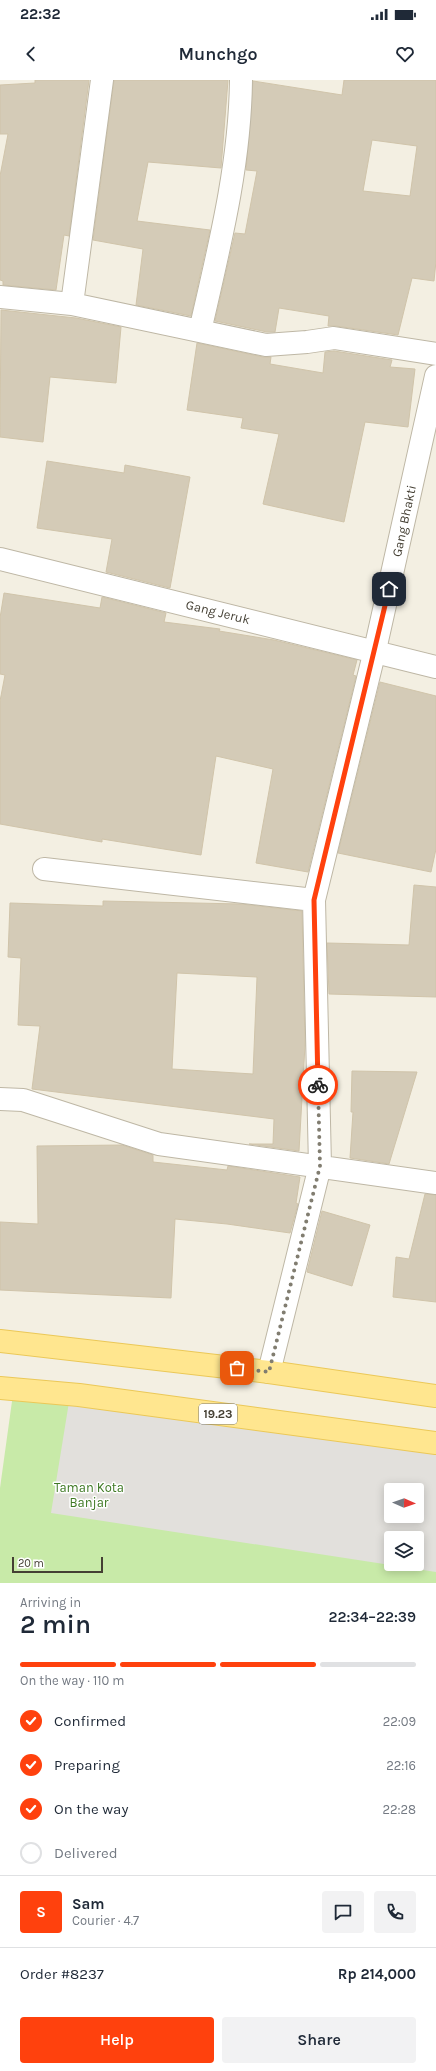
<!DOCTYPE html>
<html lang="en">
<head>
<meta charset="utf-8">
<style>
	:root { --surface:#fff; --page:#f2f2f3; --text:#1f2937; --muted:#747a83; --line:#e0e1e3; --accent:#ff410d }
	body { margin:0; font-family:Karla,sans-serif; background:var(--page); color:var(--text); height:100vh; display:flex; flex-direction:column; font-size:15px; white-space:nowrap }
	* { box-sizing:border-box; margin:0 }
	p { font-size:13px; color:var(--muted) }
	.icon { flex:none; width:22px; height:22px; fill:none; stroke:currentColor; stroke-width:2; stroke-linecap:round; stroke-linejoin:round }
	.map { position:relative; height:1503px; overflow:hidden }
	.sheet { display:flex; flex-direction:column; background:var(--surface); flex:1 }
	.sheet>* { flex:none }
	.needle { width:26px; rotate:92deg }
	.controls { position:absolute; left:384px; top:1403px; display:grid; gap:8px }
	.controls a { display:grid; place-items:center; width:40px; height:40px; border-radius:4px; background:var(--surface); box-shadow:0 2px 10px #0003; font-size:20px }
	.scale { position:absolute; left:12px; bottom:10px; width:91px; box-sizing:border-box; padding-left:4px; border:2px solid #443f33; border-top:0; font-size:11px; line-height:14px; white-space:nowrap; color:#443f33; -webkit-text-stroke:3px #fff; paint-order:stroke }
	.pin { position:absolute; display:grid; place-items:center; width:34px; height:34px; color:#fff; margin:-17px; border-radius:8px; box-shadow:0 2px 6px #0006 }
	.courier { position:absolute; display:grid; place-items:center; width:40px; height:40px; margin:-20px; border:3px solid #ff410d; border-radius:50%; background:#fff; color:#222; box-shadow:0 1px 5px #0007 }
	.summary em { font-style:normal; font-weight:600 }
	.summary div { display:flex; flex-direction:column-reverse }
	.summary { display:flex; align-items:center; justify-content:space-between; height:68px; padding:0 20px }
	h1 { font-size:26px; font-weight:600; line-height:30px }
	.bar { display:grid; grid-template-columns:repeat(4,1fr); gap:6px 4px; align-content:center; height:48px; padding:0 20px }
	.bar i { height:5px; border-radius:3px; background:var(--line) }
	.bar .current { background:var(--accent) }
	.bar p { grid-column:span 4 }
	.line { display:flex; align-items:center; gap:10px; padding:0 20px; border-top:1px solid var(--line) }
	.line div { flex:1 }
	.round { display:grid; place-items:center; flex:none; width:42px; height:42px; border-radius:4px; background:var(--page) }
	ol { padding:0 20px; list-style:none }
	li { display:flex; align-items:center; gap:12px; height:44px }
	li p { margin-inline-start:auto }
	li .icon { padding:4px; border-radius:50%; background:var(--accent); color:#fff; stroke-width:4 }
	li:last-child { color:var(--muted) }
	li i { width:22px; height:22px; border:2px solid var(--line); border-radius:50% }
	.cta { display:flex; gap:8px; margin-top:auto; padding:8px 20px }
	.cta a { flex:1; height:46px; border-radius:4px; background:var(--accent); color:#fff; font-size:16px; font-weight:600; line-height:46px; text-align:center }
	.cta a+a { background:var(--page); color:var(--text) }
	.status { display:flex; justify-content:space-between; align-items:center; height:28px; padding:0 20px; background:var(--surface); direction:ltr }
	.status svg { height:11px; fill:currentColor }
	header { display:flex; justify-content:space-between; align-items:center; height:52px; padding:0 20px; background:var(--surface); font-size:18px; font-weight:600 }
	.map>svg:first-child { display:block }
	.green { fill:#c8eaa8; fill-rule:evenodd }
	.parking { fill:#e2e0dc; fill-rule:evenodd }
	.building { fill:#d4cbb7; stroke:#d0c4aa; fill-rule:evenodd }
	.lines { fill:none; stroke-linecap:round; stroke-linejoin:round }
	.street-casing { stroke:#beb7a5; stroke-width:24 }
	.primary-casing { stroke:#ebc858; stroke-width:24 }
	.street { stroke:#fff; stroke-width:22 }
	.primary { stroke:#ffe68f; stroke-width:22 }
	.done { stroke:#817d70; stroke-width:4; stroke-dasharray:0 7.2 }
	.route { stroke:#ff410d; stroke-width:5 }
	.labels { text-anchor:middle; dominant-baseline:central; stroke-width:3; stroke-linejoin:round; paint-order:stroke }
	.shield { fill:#fff; stroke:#7c7970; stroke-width:1 }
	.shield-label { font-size:12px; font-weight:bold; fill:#443f33 }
	.street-label { font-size:13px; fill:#443f33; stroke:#fff }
	.park-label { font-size:13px; fill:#3e7923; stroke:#fff }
</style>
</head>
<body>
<div class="status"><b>22:32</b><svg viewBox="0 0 49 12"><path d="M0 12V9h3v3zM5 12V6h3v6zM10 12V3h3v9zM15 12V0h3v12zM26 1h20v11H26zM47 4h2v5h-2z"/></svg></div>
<header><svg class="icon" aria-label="back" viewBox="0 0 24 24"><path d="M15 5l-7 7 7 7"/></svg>Munchgo<svg class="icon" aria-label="heart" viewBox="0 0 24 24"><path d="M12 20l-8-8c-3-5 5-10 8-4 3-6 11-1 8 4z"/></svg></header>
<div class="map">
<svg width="436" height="1503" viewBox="0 0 436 1503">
	<rect width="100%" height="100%" fill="#f3efe2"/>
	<path class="green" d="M13,1314L436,1374V1503H0V1408ZM391,1410H417V1436H391ZM391,1458H417V1484H391Z"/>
	<path class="parking" d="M69,1322L436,1374V1492L51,1433ZM391,1410H417V1436H391ZM391,1458H417V1484H391Z"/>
	<path class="building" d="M35,0H89L69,156L64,155L56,210L3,205V201L0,200V96L8,54H0V5L35,3Z
		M114,0H228L221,88L148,82L137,141L210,150L191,236L136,225L143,169L93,160Z
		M344,0H436V181L434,201L412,198L398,255L336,246H328L329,236L279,228L275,252H267L215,241L235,153L245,154L257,91L246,90L253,1L342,15ZM372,60L417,66L410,116L363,111Z
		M1,230L76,238L121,247L116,303L50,297L43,362L0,357Z
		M197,263L263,277H271L270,284L323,293L325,272L334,271L392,280L390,287L415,289L408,347L365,342L344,442L263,424L279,354L241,348L243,338L187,330Z
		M47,381L124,393L125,385L190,397L170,508L106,492L112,459L37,448Z
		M4,513L100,528L102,517L166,533L164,542L220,549L219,551L274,560L357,580L353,595L356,596L308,792L256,783L273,689L216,676L201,775L102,759V762L0,744V621L5,595L0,594V538Z
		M380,602L436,616V769L431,792L338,773Z
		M414,805L436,807V917L329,914L327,863L409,865Z
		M103,821L241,824L302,831L305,965L299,1071L249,1064H273L274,1039L32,1009L40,946L18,945L21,878L8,877L10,823L103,826ZM177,893L257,897L253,994L172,989Z
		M352,991L417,992L389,1084L350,1078L353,1032H351Z
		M122,1065L153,1075V1082L227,1090L228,1086L300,1097L296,1123L298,1124L290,1153L227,1144L175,1139L171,1218L0,1210V1142L38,1144L37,1066Z
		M425,1114L436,1115V1222L393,1217L396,1177L409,1179Z
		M322,1131L370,1145L352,1206L307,1192Z"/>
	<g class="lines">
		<g class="street-casing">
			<path id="street" d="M0,217L72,224L266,265L307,262L334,258L436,274
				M72,224L102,0
				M200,251C219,168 240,86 241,0
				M0,479L436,587
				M44,789L314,820
				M0,1019L23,1020L159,1064L436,1103
				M269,1292L320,1086L314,820L375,570L436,296"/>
		</g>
		<g class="primary-casing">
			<path id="primary" d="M0,1261L269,1292L436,1316
				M0,1308L79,1315L436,1363"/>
		</g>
		<use href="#street" class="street"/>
		<use href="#primary" class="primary"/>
	</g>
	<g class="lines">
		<path class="done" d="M237,1288L269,1292L320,1086L318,1005"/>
		<path class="route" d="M318,1005L314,820L389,509"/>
	</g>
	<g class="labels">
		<rect class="shield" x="199" y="1324" width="38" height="20" rx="3"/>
		<g class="shield-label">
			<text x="218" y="1334">19.23</text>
		</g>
		<g class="street-label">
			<text transform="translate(404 441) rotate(-78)">Gang Bhakti</text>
			<text transform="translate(218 532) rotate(14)">Gang Jeruk</text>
		</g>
		<g class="park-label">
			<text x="89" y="1407">Taman Kota<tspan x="89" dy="15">Banjar</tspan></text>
		</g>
	</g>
</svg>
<div class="controls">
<a><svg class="needle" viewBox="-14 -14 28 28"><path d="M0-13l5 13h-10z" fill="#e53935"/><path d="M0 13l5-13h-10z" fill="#747a83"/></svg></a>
<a><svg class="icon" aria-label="layers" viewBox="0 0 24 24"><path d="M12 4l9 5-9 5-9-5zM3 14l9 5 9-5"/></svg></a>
</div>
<div class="scale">20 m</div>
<div class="pin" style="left:237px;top:1288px;background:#ea580c"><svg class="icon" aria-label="bag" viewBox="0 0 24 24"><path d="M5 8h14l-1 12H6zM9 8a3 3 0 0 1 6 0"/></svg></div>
<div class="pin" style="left:389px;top:509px;background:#1f2937"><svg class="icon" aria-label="home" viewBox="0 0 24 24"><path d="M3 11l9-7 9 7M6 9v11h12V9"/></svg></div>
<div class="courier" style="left:318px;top:1005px"><svg class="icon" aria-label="bike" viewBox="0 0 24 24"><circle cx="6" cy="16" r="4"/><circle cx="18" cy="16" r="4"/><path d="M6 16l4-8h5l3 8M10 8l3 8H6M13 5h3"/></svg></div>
</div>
<section class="sheet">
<div class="summary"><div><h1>2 min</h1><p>Arriving in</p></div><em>22:34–22:39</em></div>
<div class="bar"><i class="current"></i><i class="current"></i><i class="current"></i><i></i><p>On the way · 110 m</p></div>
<ol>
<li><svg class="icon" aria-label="check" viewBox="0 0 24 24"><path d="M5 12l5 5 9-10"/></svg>Confirmed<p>22:09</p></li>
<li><svg class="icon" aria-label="check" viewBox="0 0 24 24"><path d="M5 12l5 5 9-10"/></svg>Preparing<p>22:16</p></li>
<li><svg class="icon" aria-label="check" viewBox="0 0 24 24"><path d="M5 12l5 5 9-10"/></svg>On the way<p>22:28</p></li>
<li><i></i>Delivered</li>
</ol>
<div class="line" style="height:72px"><b class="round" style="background:var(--accent);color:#fff">S</b><div><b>Sam</b><p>Courier · 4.7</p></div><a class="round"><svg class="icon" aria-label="chat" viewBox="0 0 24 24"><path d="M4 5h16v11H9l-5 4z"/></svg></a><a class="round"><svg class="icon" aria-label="phone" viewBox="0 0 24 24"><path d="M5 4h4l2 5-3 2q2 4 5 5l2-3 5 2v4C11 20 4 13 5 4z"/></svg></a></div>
<div class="line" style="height:52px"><div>Order #8237</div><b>Rp 214,000</b></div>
<div class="cta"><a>Help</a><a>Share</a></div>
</section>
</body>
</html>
